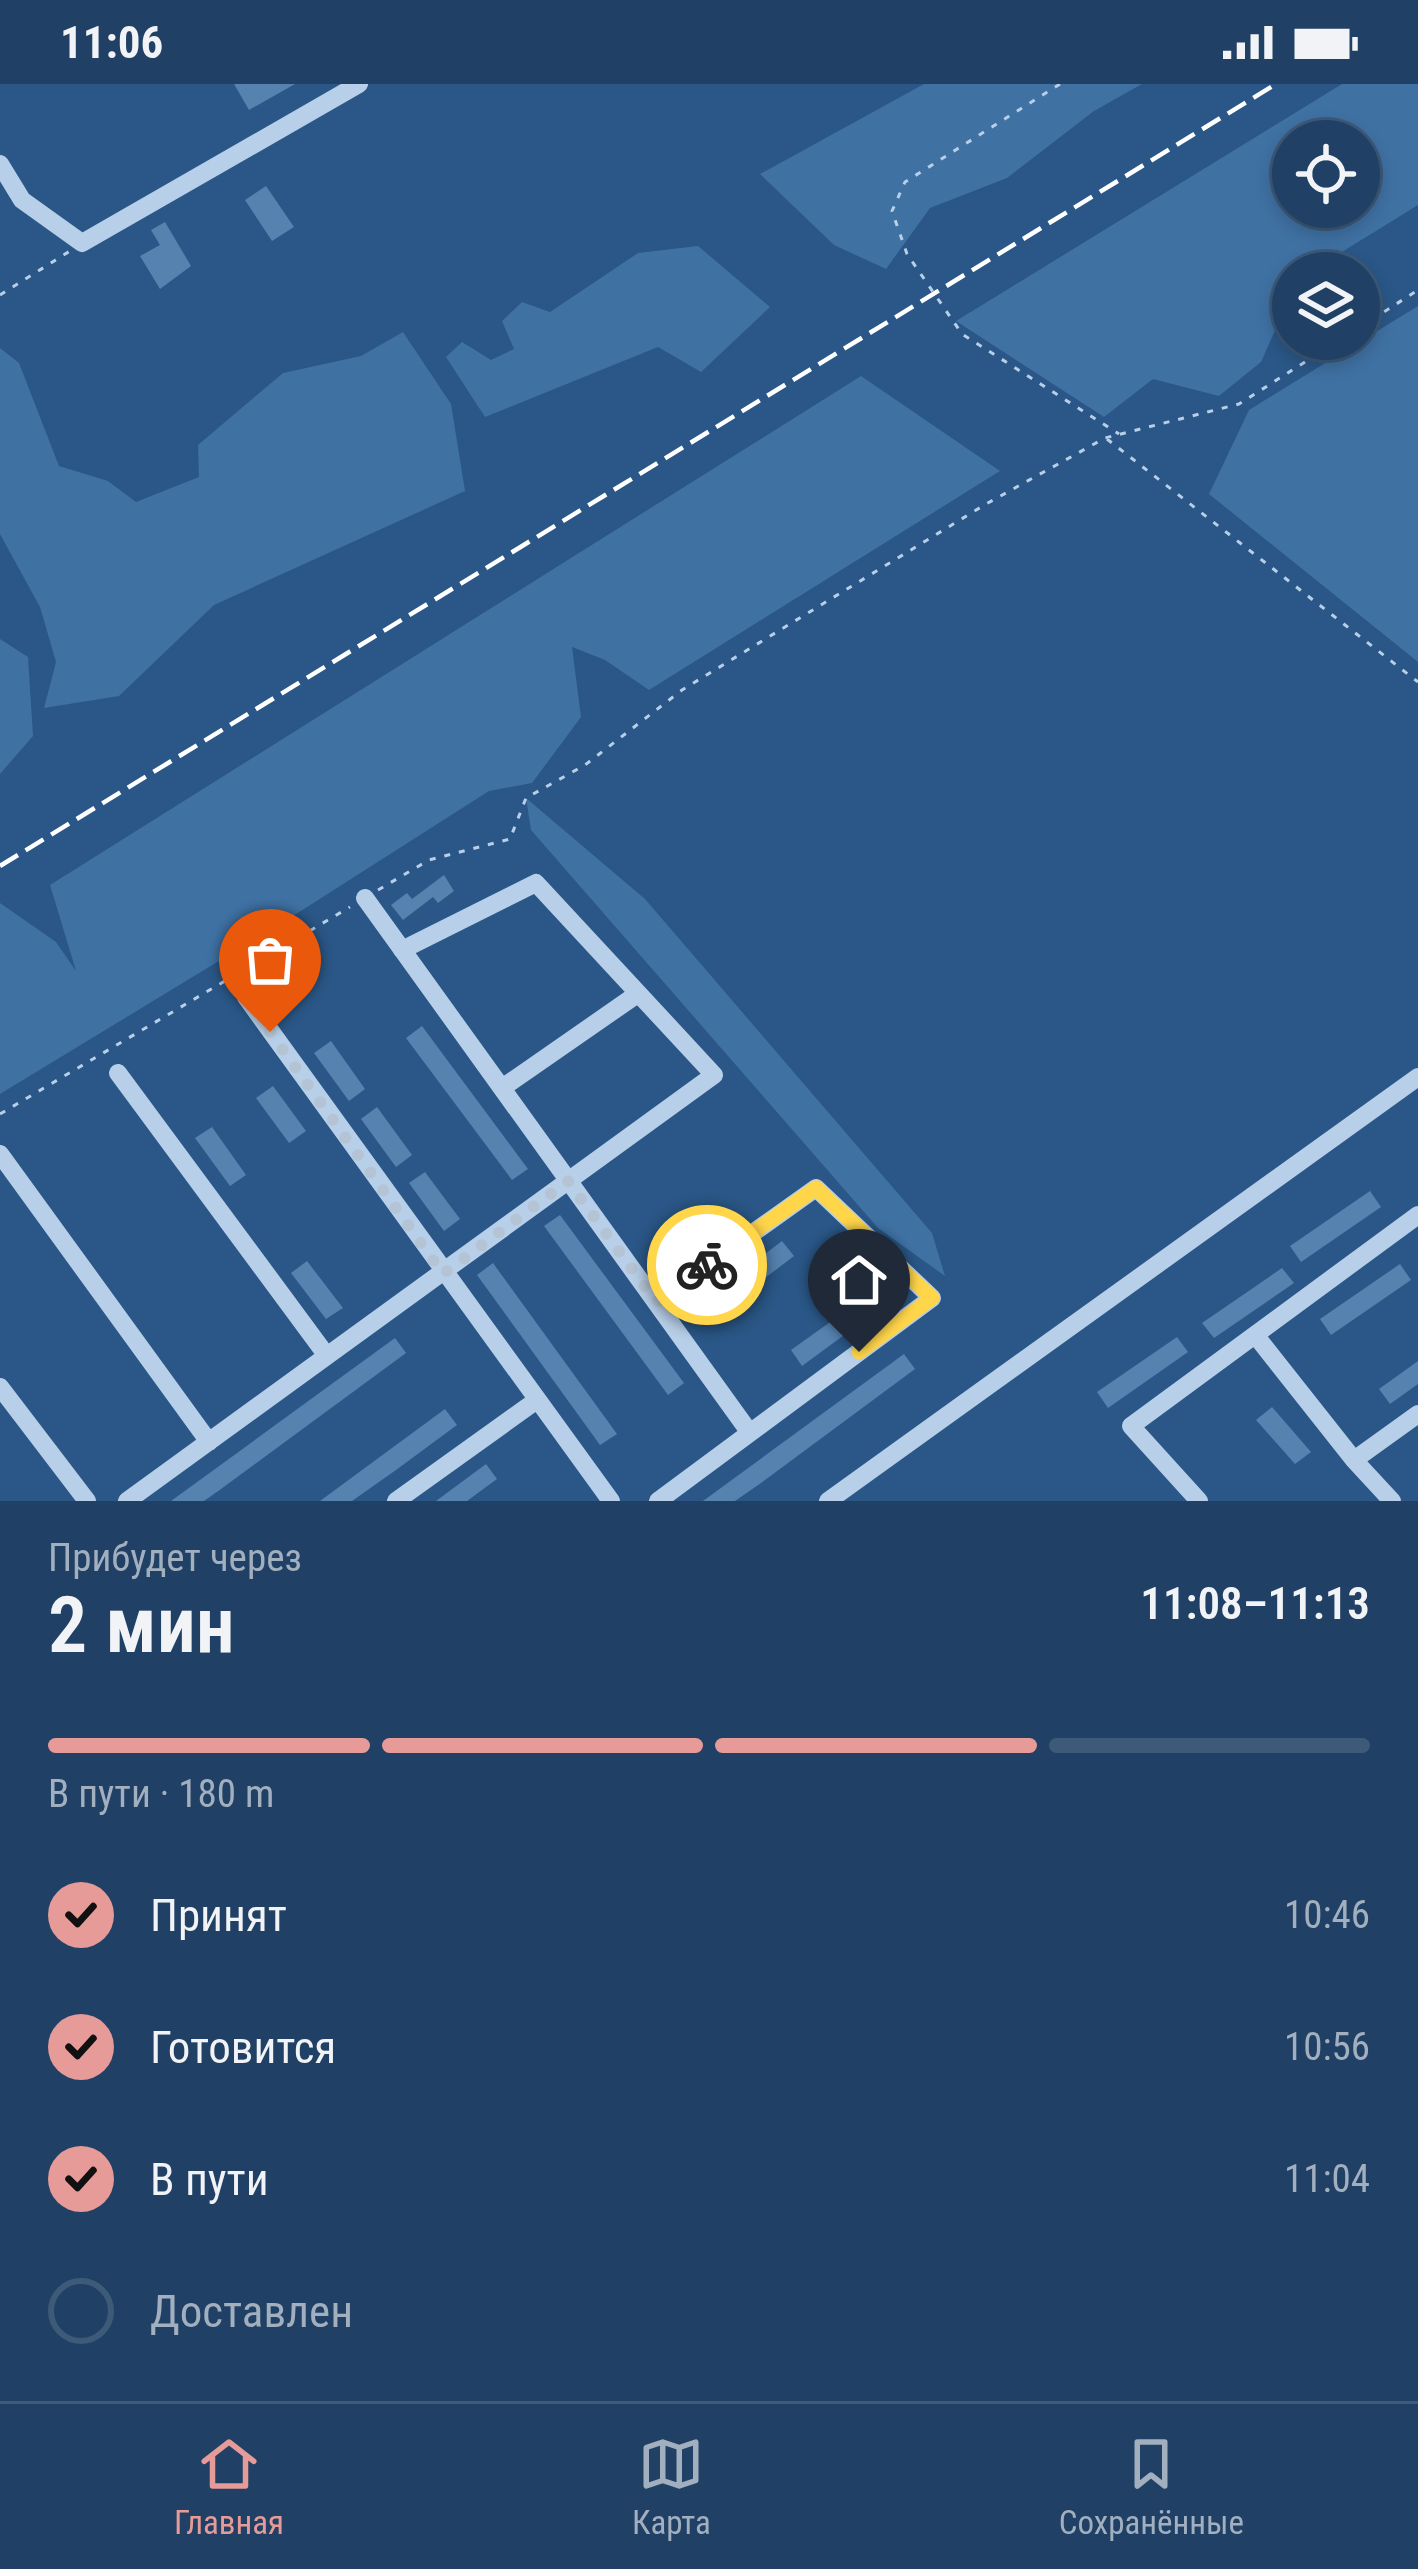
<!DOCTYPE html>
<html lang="ru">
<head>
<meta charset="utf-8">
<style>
	:root { --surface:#204165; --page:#2d4c6e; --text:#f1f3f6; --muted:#a2afbf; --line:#3d5a79; --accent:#e69b98 }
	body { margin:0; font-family:"Roboto Condensed",sans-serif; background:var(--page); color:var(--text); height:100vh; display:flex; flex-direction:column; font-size:45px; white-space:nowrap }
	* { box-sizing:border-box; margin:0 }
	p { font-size:39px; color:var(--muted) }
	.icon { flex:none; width:66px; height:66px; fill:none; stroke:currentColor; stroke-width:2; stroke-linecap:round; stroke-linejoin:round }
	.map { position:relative; height:1417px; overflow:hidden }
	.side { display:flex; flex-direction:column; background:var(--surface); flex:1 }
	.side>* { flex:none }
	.tools { position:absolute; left:1272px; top:36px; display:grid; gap:24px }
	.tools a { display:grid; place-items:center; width:108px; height:108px; border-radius:50%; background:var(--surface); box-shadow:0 6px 18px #0003,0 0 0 3px var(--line); font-size:60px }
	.pin { position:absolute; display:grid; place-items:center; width:102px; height:102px; color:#fff; margin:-123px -51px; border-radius:50% 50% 50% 0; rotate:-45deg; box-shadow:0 0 12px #0007 }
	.pin .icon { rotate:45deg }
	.courier { position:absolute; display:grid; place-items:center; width:120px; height:120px; margin:-60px; border:9px solid #ffd54a; border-radius:50%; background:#fff; color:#222; box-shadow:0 3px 15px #0007 }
	.headline em { font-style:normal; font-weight:600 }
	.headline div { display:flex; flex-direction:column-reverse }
	.headline { display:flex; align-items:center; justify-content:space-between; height:204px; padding:0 48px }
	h1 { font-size:78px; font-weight:600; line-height:90px }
	.bar { display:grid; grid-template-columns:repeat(4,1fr); gap:18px 12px; align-content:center; height:144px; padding:0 48px }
	.bar i { height:15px; border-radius:9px; background:var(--line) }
	.bar .on { background:var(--accent) }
	.bar p { grid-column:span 4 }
	ol { padding:0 48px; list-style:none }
	li { display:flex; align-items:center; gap:36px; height:132px }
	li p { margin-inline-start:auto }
	li .icon { padding:12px; border-radius:50%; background:var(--accent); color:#111; stroke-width:4 }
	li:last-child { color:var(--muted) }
	li i { width:66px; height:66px; border:6px solid var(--line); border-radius:50% }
	.status { display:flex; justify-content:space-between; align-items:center; height:84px; padding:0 60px; background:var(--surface); direction:ltr }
	.status svg { height:33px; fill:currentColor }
	.dock { display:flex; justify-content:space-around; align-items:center; height:168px; border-top:3px solid var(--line); background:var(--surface); font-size:33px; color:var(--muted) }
	.dock a { display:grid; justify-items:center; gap:6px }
	.dock .on { color:var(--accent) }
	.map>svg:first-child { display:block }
	.green { fill:#3f71a3; fill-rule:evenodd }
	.building { fill:#5682b0 }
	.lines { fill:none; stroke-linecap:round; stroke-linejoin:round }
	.path { stroke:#b7cfe8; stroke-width:3; stroke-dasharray:6 9; stroke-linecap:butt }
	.minor { stroke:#b7cfe8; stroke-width:18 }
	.rail { stroke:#fff; stroke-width:4.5; stroke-dasharray:21 9; stroke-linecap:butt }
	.done { stroke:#b4c4d5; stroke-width:12; stroke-dasharray:0 21.6 }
	.route { stroke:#ffd54a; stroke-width:15 }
</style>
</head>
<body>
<div class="status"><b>11:06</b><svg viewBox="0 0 49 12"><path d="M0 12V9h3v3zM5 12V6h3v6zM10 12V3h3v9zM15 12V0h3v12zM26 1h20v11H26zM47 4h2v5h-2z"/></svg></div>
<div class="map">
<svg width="1418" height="1417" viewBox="0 0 1418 1417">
	<rect width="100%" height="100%" fill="#2a5787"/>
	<path class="green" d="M924,0H1142L1094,27L1007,94L930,124L886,185L834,161L760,90Z
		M1342,0H1418V121L1308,189H1293V206L1261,278L1219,312L1153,295L1104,333L956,237ZM1293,57H1359V123H1293Z
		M698,162L770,223L701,288L658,263L485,333L446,273L462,258L491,276L514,265L502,237L522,218L550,228L638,169Z
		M1418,222V578L1209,410L1249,326Z
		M403,248L451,320L465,407L214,521L119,612L44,624L56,578L40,523L0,450V264L19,279L59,382L108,397L136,418L199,393L198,361L283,289L361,272Z
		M861,292L1000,387L649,606L605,576L572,563L581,633L532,699L489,707L293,832L0,1010V819L56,858L76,887L50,801Z
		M0,555L28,573L33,652L0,690Z
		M526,714L645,815L932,1149L945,1192L878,1144L531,746Z"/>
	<path class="building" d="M234,0H295L249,26Z
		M266,102L294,143L272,157L245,116Z
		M165,138L191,182L160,205L140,172L160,161L151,146Z
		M444,791L454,807L438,819L433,813L403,836L391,821L407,809L412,815Z
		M422,942L528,1085L512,1096L406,954Z
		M331,957L365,1005L349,1017L314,969Z
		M273,1002L306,1047L289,1059L256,1014Z
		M377,1023L412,1071L396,1083L361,1035Z
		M212,1043L246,1091L230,1102L195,1054Z
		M425,1088L460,1135L444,1147L409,1099Z
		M1370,1107L1381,1123L1301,1178L1290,1162Z
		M560,1131L684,1299L668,1311L544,1142Z
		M782,1157L794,1172L748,1207L736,1192Z
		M307,1177L343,1224L326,1235L291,1189Z
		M493,1179L617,1350L600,1361L477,1191Z
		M1400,1180L1411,1196L1331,1251L1320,1235Z
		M1282,1184L1294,1199L1214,1254L1202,1239Z
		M840,1231L851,1246L802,1282L791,1266Z
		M1177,1253L1188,1268L1108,1324L1097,1308Z
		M395,1254L406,1269L221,1405L204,1417H171Z
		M904,1270L915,1285L761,1399L735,1417H703Z
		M1418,1277V1300L1390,1320L1379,1305Z
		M1272,1323L1311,1368L1295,1380L1256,1336Z
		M445,1325L457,1341L396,1386L352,1417H320Z
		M486,1380L497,1395L467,1417H436Z"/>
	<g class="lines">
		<path class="path" d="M1060,0L905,98L892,127L907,170L962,250L1119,350
			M0,211L70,167
			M1359,244L1418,206
			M1107,355L1418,598
			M378,806L429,776L510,755L526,714L585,681L682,606L986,420L1105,354L1239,320L1341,255
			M0,1030L350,823"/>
		<path class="minor" d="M0,80L22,116L82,159L359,0
			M365,814L750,1349
			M246,913L611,1417
			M118,989L327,1272
			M502,1004L636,911
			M0,1070L209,1358
			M656,1218L816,1104L932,1214L658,1417
			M1256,1252L1354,1376L1392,1417
			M0,1303L87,1417
			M1354,1376L1418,1330
			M127,1417L714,991L536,799L402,866
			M396,1417L537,1316
			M828,1417L1418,993
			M1199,1417L1131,1342L1418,1131"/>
		<path class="rail" d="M0,782L1276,0"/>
	</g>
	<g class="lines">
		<path class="done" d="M270,948L443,1190L568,1097L656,1218L707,1181"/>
		<path class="route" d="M707,1181L816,1104L932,1214L859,1268"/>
	</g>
</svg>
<div class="tools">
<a><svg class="icon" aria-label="locate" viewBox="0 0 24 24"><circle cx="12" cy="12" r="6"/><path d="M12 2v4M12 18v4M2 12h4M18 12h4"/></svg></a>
<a><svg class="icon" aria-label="layers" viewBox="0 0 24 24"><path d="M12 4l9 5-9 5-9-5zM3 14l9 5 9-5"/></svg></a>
</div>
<div class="pin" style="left:270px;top:948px;background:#ea580c"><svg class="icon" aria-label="bag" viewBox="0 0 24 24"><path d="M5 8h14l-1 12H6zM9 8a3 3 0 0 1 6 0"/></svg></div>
<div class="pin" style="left:859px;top:1268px;background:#1f2937"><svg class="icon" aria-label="home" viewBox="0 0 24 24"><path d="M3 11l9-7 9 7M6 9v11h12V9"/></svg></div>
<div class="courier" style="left:707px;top:1181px"><svg class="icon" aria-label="bike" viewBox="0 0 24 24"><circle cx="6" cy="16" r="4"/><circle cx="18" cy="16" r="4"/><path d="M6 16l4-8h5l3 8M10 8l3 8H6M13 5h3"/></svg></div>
</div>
<section class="side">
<div class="headline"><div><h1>2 мин</h1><p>Прибудет через</p></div><em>11:08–11:13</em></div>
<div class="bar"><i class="on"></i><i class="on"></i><i class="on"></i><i></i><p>В пути · 180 m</p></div>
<ol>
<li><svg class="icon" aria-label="check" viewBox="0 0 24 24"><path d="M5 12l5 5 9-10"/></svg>Принят<p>10:46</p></li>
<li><svg class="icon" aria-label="check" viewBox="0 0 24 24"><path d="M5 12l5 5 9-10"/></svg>Готовится<p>10:56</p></li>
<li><svg class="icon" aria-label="check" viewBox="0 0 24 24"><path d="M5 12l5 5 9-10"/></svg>В пути<p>11:04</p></li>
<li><i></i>Доставлен</li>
</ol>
</section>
<nav class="dock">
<a class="on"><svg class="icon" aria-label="home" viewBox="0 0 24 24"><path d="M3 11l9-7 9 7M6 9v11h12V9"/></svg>Главная</a>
<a><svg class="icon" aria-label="map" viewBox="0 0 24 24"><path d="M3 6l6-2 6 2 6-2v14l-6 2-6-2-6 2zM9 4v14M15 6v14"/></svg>Карта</a>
<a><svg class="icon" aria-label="saved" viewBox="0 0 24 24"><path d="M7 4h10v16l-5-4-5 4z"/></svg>Сохранённые</a>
</nav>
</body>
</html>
